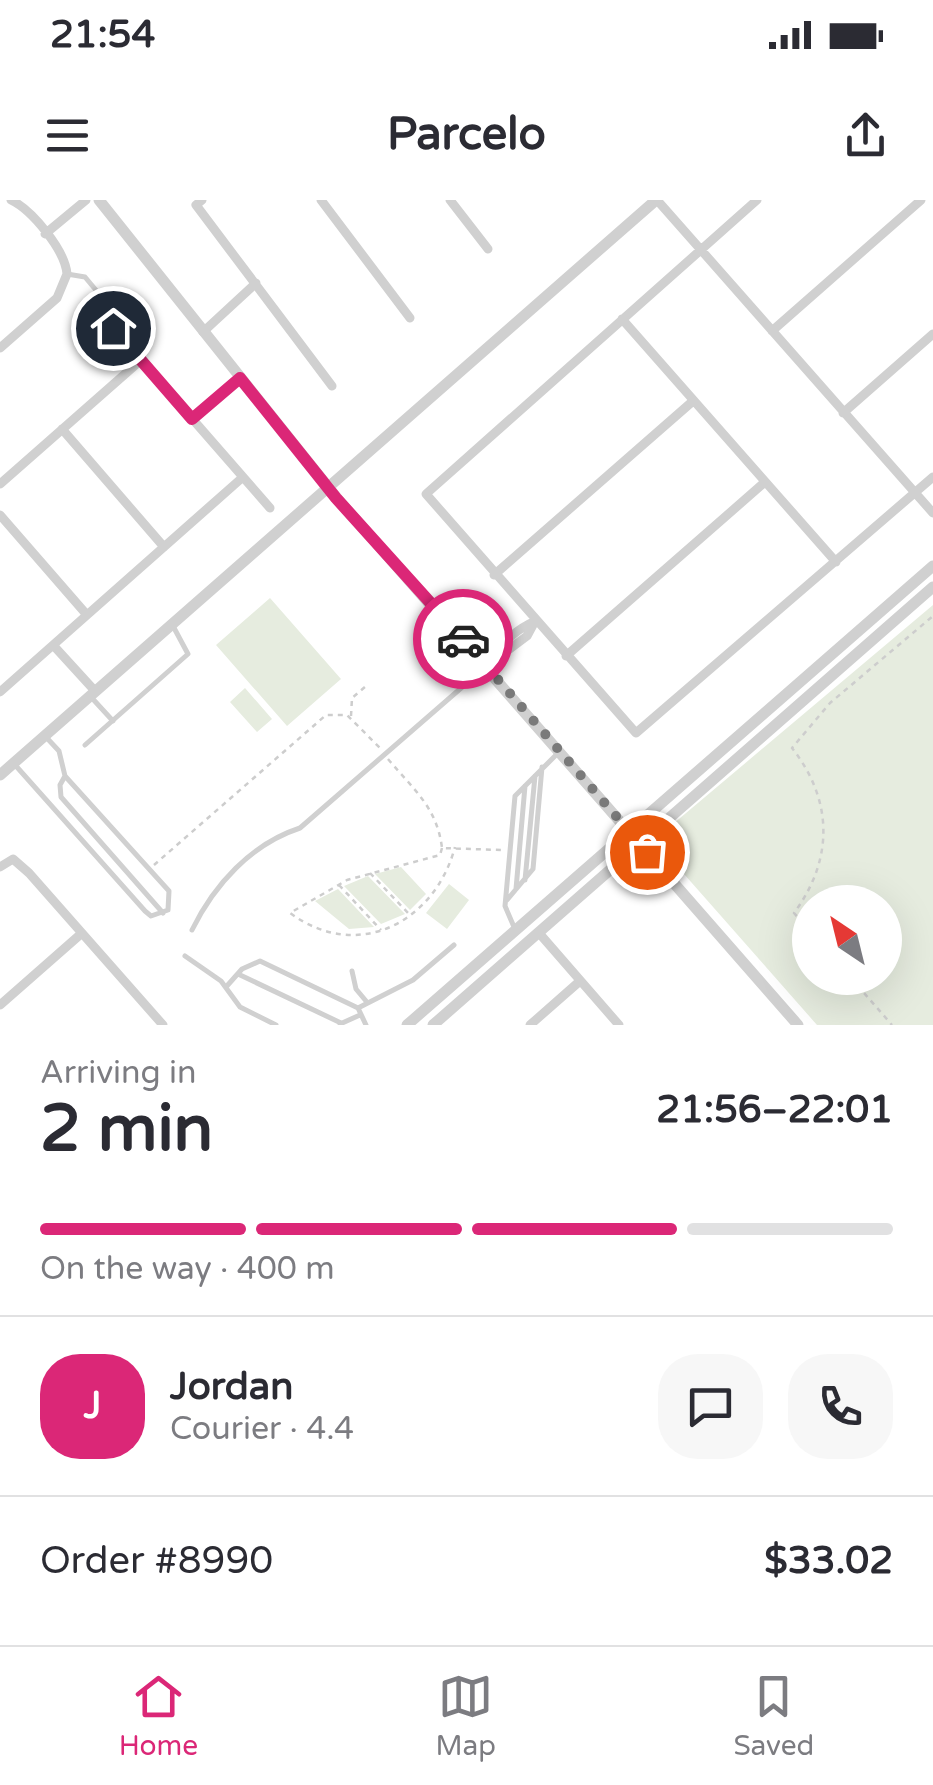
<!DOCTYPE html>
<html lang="en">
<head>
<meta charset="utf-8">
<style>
	:root { --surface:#fff; --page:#f7f7f7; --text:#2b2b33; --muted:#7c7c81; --line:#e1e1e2; --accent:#db2777 }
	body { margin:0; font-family:"Varela Round",sans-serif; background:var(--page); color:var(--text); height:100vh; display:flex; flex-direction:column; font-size:38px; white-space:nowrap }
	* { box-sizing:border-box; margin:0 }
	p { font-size:32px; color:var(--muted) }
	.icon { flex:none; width:55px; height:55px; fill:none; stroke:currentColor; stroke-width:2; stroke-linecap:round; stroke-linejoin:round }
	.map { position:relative; height:825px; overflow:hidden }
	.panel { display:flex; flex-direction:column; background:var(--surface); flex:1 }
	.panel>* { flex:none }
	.needle { width:65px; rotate:325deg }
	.controls { position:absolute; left:792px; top:685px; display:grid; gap:20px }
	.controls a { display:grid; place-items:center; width:110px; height:110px; border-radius:50%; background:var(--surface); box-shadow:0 10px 40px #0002; font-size:50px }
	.pin { position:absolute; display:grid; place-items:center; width:85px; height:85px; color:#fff; margin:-42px; border:5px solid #fff; border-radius:50%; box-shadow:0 2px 10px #0007 }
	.courier { position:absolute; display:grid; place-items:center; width:100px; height:100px; margin:-50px; border:8px solid #db2777; border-radius:50%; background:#fff; color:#222; box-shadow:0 2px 12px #0007 }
	.head em { font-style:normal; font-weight:700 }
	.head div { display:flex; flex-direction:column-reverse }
	.head { display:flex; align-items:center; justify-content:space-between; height:170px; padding:0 40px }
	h1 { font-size:65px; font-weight:700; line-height:75px }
	.bar { display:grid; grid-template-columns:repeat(4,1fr); gap:15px 10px; align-content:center; height:120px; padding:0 40px }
	.bar i { height:12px; border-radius:8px; background:var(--line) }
	.bar .active { background:var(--accent) }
	.bar p { grid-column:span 4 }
	.line { display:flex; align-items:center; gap:25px; padding:0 40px; border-top:2px solid var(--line) }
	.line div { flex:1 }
	.round { display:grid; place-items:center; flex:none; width:105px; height:105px; border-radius:40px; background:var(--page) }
	.status { display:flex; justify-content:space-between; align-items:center; height:70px; padding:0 50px; background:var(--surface); direction:ltr }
	.status svg { height:28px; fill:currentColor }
	header { display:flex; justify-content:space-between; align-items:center; height:130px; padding:0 40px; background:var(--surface); font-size:45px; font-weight:700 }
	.menu { display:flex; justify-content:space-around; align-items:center; height:140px; border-top:2px solid var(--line); background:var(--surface); font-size:28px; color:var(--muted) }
	.menu a { display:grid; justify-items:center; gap:5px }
	.menu .active { color:var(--accent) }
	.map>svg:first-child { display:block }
	.green { fill:#e6ecdf; fill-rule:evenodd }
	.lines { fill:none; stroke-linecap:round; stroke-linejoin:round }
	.path { stroke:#cdcdcd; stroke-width:2.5; stroke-dasharray:5 5; stroke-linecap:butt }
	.service { stroke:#d0d0d0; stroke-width:5 }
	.minor { stroke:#d0d0d0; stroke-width:9 }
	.tertiary { stroke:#d0d0d0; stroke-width:11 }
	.done { stroke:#7a7a7a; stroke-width:10; stroke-dasharray:0 18 }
	.route { stroke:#db2777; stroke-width:12 }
</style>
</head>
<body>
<div class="status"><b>21:54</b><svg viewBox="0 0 49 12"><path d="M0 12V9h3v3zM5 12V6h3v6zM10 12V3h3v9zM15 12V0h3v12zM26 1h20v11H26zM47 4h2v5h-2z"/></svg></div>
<header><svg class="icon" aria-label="menu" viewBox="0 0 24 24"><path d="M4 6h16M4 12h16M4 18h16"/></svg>Parcelo<svg class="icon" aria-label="share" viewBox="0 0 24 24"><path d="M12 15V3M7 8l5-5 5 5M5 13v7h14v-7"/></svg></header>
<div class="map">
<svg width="933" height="825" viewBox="0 0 933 825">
	<rect width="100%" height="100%" fill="#fff"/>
	<path class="green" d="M270,398L341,479L287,526L216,445Z
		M933,405V825H817L654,640ZM810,702H885V778H810Z
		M245,488L272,519L257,532L230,502Z
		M401,667L426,694L410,710L375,674Z
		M368,676L405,714L381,724L344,686Z
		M449,684L469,700L447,729L426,713Z
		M338,689L374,727L349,729L315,701Z"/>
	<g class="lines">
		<path class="path" d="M351,516L352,498L366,486
			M388,559C413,589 437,607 442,648L501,650
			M442,648L440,655L347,680L290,713C358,763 435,722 455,647
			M154,665L326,515H347L380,548
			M370,673L409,714
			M339,685L381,730
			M810,731L794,713C834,659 833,600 792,548L830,503L933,416
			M851,778L892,825"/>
		<path class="service" d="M67,74L85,77L110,107
			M91,497L113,521
			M85,545L188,454L173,426
			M16,566L145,711L151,716L168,710L169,691L65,576L59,551L45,536
			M65,576L60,585L61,597L163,713
			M525,680L535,576
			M516,689L525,586
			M507,700L533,669L542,567
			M514,727L505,706L515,596L557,554
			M192,730C214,685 251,644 300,628L483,469
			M185,756L221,781L240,807L276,825
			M352,771L356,789L366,801
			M238,774L341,823
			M226,787L242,769L260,761L358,808L366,825
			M358,808L413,780L454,745
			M340,824L360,815"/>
		<path class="minor" d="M202,0L196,5L332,186
			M321,0L410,118
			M450,0L488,49
			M657,0L933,313
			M757,0L426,294L636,533L933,277
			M45,34L86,0
			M622,119L836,362
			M113,128L270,308
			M772,131L921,0
			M203,132L256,83
			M0,148L57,98L67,74C65,50 32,10 11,0
			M843,213L933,134
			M192,219L240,177
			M62,229L164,347
			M0,284L141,160
			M0,315L87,415
			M494,375L693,201
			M53,445L95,491
			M566,456L765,282
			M488,465L527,436L534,423
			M486,467C498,446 513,431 535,421
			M0,492L243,277
			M0,667L13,659L29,673L163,825
			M539,733L619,825
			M0,805L82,733
			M530,825L580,781"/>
		<path class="tertiary" d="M99,0L336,297L798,825
			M0,575L656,0
			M407,825L933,366
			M433,825L933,387"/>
	</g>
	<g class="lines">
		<path class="done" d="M463,439L647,652"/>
		<path class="route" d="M113,128L192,219L240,178L336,298L463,439"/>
	</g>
</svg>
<div class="controls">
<a><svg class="needle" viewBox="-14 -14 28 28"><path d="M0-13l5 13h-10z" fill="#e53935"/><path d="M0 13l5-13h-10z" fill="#7c7c81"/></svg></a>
</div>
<div class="pin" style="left:647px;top:652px;background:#ea580c"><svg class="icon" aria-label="bag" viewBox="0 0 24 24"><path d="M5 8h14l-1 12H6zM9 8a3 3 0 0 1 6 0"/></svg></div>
<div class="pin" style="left:113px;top:128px;background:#1f2937"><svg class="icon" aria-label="home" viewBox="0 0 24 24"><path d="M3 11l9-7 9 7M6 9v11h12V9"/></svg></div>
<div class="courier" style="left:463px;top:439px"><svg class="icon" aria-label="car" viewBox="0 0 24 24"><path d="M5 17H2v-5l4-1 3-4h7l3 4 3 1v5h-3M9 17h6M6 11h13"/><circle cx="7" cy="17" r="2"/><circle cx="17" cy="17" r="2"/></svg></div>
</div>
<section class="panel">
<div class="head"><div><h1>2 min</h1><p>Arriving in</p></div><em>21:56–22:01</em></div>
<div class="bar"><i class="active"></i><i class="active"></i><i class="active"></i><i></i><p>On the way · 400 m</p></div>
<div class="line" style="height:180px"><b class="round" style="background:var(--accent);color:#fff">J</b><div><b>Jordan</b><p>Courier · 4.4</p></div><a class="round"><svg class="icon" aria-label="chat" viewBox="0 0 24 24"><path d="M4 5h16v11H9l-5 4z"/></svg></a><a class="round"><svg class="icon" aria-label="phone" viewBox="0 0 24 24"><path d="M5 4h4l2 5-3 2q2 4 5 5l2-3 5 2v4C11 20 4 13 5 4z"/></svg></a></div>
<div class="line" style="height:130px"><div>Order #8990</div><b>$33.02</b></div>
</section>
<nav class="menu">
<a class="active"><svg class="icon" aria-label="home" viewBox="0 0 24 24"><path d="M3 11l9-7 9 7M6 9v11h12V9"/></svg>Home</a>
<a><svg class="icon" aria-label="map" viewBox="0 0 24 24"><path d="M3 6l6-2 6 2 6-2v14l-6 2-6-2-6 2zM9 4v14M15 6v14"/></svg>Map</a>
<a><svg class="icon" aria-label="saved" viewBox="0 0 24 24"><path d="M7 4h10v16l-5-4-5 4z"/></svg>Saved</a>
</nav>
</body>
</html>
